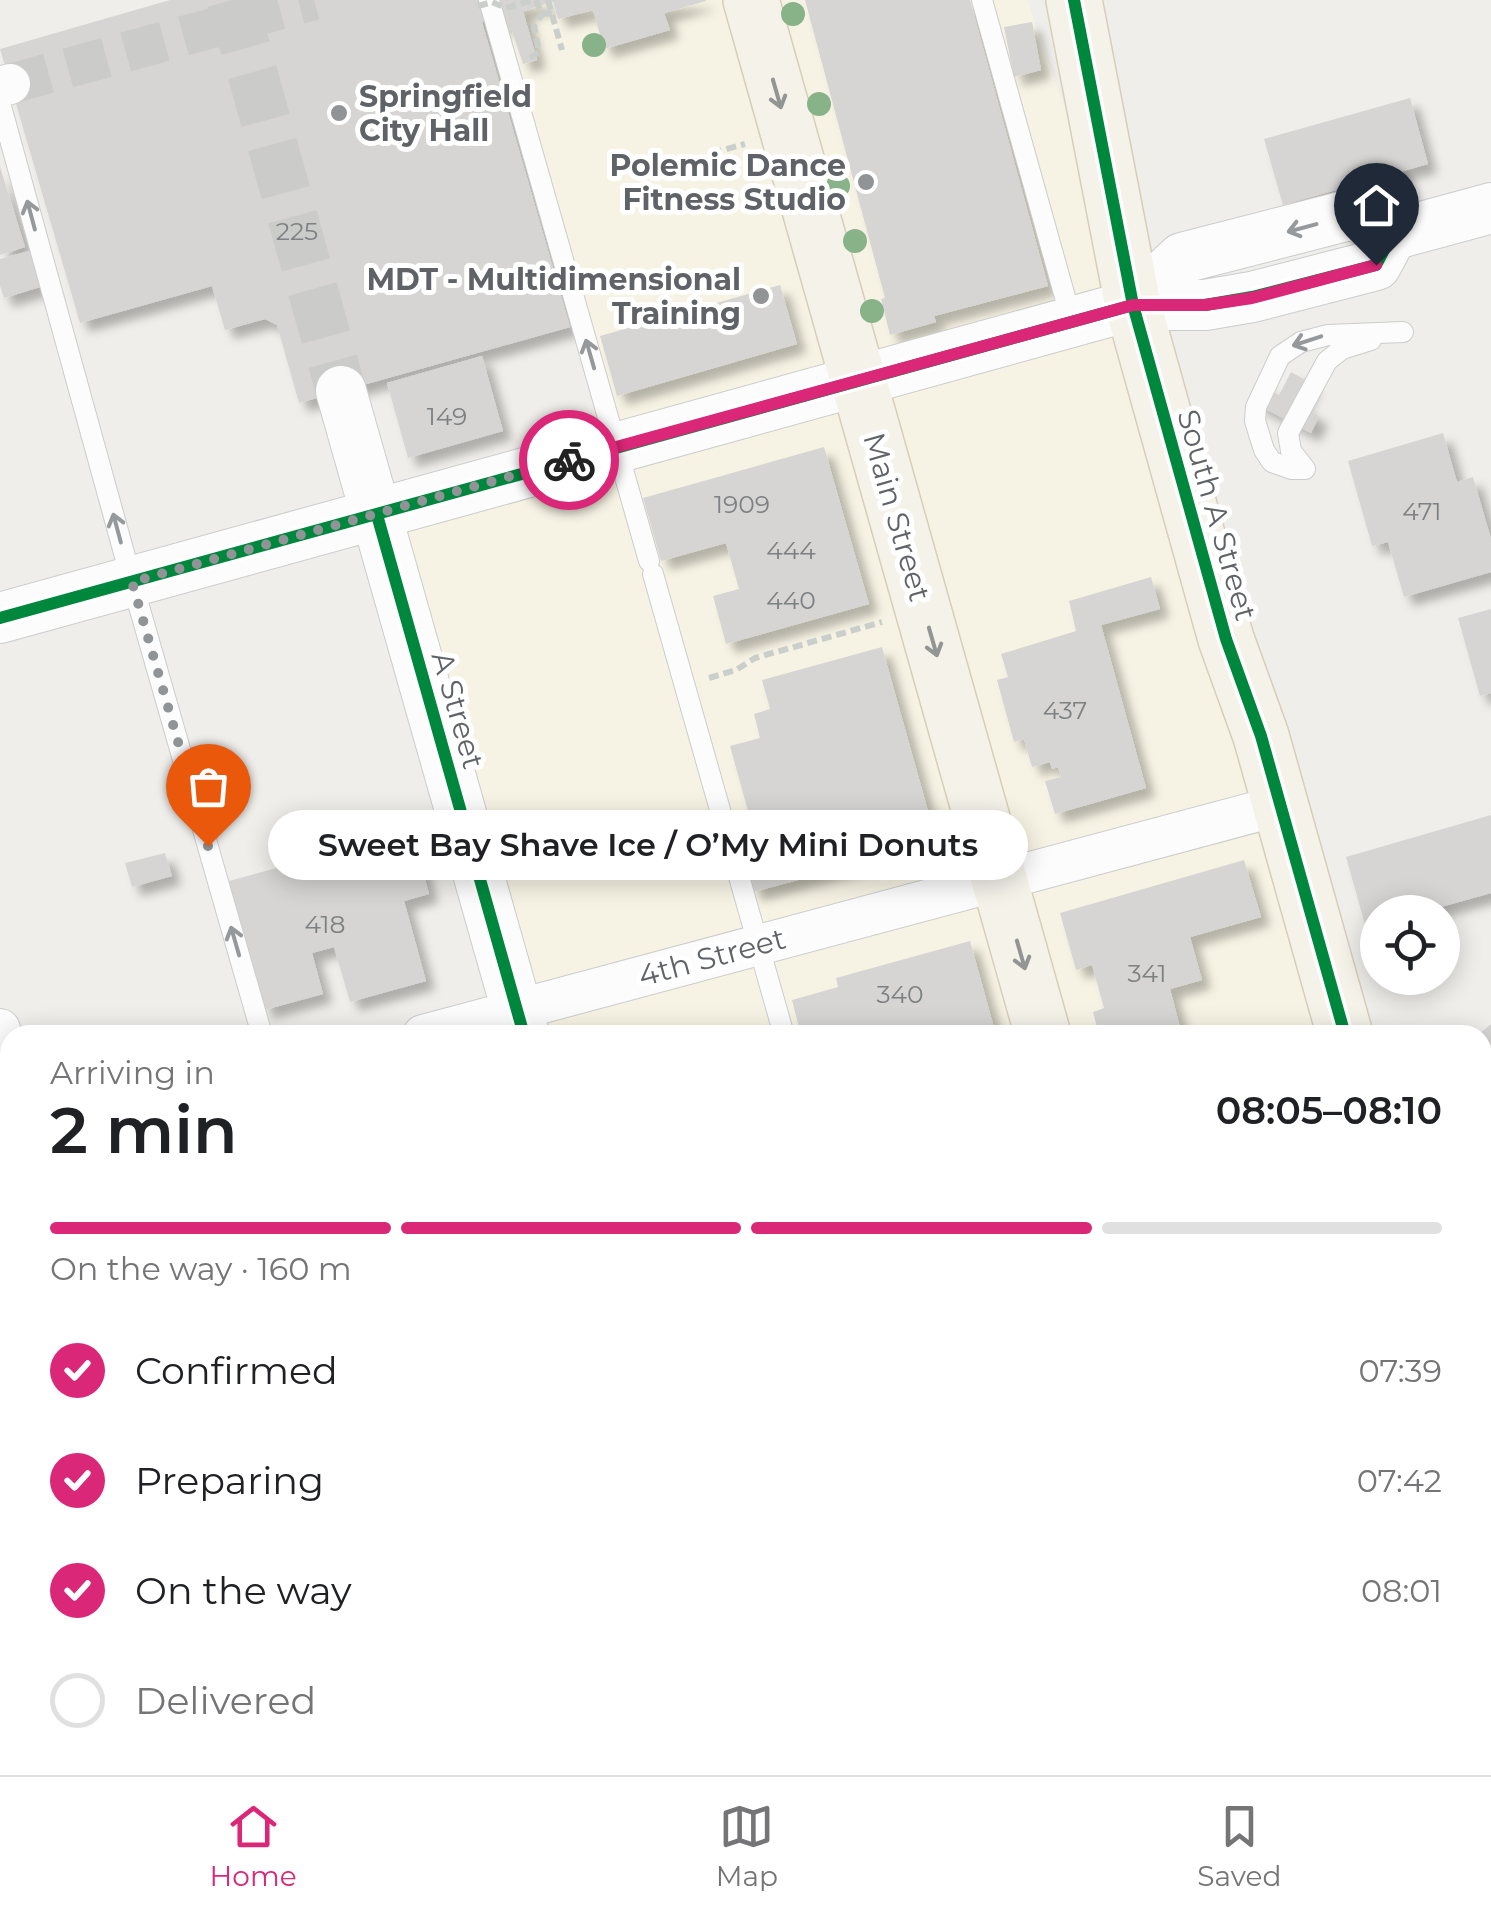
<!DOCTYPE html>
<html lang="en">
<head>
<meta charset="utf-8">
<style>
	:root { --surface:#fff; --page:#f6f6f6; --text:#202124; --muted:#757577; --line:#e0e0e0; --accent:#db2777 }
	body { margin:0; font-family:Montserrat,sans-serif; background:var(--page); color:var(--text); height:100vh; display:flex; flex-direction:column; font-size:38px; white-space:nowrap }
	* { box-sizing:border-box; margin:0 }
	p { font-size:32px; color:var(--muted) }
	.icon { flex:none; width:55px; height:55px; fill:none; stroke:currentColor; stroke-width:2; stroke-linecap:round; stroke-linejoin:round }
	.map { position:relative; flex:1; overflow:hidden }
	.sheet { position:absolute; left:0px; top:1025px; width:1492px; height:750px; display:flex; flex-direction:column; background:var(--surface); border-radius:30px 30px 0 0; box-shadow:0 5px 25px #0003 }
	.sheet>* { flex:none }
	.controls { position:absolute; left:1360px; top:895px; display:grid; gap:20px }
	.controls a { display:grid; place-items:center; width:100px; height:100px; border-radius:50%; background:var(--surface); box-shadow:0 5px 25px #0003; font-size:50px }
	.pin { position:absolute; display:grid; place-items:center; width:85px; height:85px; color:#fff; margin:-102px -42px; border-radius:50% 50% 50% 0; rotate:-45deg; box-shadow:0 0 10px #0007 }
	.pin .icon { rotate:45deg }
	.courier { position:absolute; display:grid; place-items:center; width:100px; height:100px; margin:-50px; border:8px solid #db2777; border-radius:50%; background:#fff; color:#222; box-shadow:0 2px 12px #0007 }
	.bubble { position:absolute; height:70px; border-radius:35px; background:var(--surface); box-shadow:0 5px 25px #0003; font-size:32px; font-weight:600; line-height:70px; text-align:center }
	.summary em { font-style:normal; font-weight:600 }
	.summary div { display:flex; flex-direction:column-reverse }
	.summary { display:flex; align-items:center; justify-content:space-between; height:170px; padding:0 50px }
	h1 { font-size:65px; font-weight:600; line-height:75px }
	.bar { display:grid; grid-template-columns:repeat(4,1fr); gap:15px 10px; align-content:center; height:120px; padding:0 50px }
	.bar i { height:12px; border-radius:8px; background:var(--line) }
	.bar .on { background:var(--accent) }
	.bar p { grid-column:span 4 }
	ol { padding:0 50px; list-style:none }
	li { display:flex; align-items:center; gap:30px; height:110px }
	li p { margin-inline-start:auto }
	li .icon { padding:10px; border-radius:50%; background:var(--accent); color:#fff; stroke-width:4 }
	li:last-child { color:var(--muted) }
	li i { width:55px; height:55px; border:5px solid var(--line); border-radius:50% }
	.tab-bar { display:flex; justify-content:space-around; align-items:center; height:140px; border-top:2px solid var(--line); background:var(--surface); font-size:28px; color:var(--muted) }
	.tab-bar a { display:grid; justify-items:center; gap:5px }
	.tab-bar .on { color:var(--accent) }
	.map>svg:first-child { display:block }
	.commercial { fill:#f7f3e4 }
	.building { fill:#d6d5d3; filter:url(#shadow) }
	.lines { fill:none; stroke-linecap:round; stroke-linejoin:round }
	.minor-tunnel { stroke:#cbcbca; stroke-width:40; stroke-dasharray:40 20; stroke-linecap:butt }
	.tertiary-tunnel { stroke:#cbcbca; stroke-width:50; stroke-dasharray:50 25; stroke-linecap:butt }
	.service-casing { stroke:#cbcccc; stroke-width:22 }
	.minor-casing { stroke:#cbcccc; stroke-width:42 }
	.tertiary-casing { stroke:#cbcccc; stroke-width:52 }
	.primary-casing { stroke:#d7ceb8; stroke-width:58 }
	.path { stroke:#cacfcc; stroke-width:6; stroke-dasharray:10 5; stroke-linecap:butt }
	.service { stroke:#fdfcfc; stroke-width:20 }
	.minor { stroke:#fdfcfc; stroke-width:40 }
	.tertiary { stroke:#fdfcfc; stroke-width:50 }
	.primary { stroke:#f4f2e9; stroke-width:55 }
	.path-bridge { stroke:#cacfcc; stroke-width:6; stroke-dasharray:10 5; stroke-linecap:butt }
	.cycleway-casing { stroke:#fff; stroke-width:19 }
	.cycleway { stroke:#00873e; stroke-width:12 }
	.tree { fill:#88b388 }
	.oneway { stroke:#939595 }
	.oneway2 { stroke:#96999c }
	.done { stroke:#919496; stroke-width:10; stroke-dasharray:0 18 }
	.route { stroke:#db2777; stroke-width:12 }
	.poi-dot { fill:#919496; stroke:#fff; stroke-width:4 }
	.labels { text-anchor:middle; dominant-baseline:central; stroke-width:10; stroke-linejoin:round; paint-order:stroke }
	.number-label { font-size:25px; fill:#7e8184 }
	.poi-label { font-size:30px; font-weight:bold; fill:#5f6368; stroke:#fff; text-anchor:end }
	.street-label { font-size:30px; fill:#5f6368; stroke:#fff }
</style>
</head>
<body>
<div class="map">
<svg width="1491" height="1775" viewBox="0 0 1491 1775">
	<defs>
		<filter id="shadow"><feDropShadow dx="9" dy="9" stdDeviation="5" flood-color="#0004"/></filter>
	</defs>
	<rect width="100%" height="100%" fill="#efeeea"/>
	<path class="commercial" d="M490,0H1027L1133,305L1334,1035H524L377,515L616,447Z
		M1483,1573L1491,1604V1775H732L729,1765H1482Z"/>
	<path class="building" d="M170,0H706V1L664,13L670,30L604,49L593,10L558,19L553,2L523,11L537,60L523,64L512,31L496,18L482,22L570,327L299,403L277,325L265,319L225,330L212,286L80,323L0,49Z
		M805,0H970L1048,286L934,316L936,322L890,335L881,299L885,298Z
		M1032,22L1041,70L1014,77L1004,27Z
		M1410,98L1428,164L1283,205L1264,139Z
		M0,167L25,247L0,255Z
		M29,251L40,287L4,298L0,286V259Z
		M780,285L797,344L617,396L600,336Z
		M482,356L503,431L408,458L387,383Z
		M1291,372L1311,383L1300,405L1319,416L1311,433L1251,401L1260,384L1279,395Z
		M1443,433L1457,482L1473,477L1491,539V572L1404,597L1388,542L1372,546L1348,461Z
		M824,447L869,604L726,644L713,596L739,589L726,543L661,561L643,498Z
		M1151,577L1160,609L1101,625L1146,788L1055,814L1045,781L1061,777L1058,767L1052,769L1050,762L1032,767L1024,739L1014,742L997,680L1008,677L1001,654L1076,631L1069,601Z
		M1491,609V693L1480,696L1458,618Z
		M882,647L937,843L753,892L738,837L754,833L730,746L760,738L754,714L770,709L762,680Z
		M1491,815V893L1423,912H1378V925L1366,928L1346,857Z
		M412,831L429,894L404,901L426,981L350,1002L334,947L312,953L323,994L264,1010L229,881Z
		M165,853L172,876L132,887L125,863Z
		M1244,860L1261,917L1190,937L1202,980L1170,989L1182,1035H1099L1093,1012L1104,1008L1092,965L1076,970L1060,913Z
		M970,941L996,1035H801L792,1000L838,987L836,978Z
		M1491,1024V1067L1482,1074V1035H1478Z
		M1491,1136V1182L1482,1192V1146Z
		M10,1335V1409L0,1412V1338Z
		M82,1765H114L117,1775H70L68,1769Z
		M548,1765H617L620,1775H534L532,1770Z
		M776,1765H977L979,1775H778Z
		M1000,1765H1199L1202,1775H1003Z
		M1308,1765H1417L1420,1775H1311Z"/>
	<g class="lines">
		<path class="minor-tunnel" d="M10,84L314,0"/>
		<path class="tertiary-tunnel" d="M232,0L341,391"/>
		<g class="service-casing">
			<path id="service" d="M489,0L649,561
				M982,0L1072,322
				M0,103L132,582L262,1035
				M1305,469H1292L1272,462L1264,450L1255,421L1256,407L1280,356L1301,342L1328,335L1403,332
				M1305,469L1291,451L1288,433L1327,361L1342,349L1371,340
				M653,574L784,1035
				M468,1765L471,1775
				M660,1765L663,1775
				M988,1765L991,1775
				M27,1775L63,1765
				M121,1775L158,1768"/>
		</g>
		<g class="minor-casing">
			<path id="minor" d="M0,87L10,84
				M0,1029L10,1065
				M423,1035L1281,805
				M0,1155L10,1152
				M208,1765L211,1775"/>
		</g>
		<g class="tertiary-casing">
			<path id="tertiary" d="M1133,305L1182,258L1353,214L1392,235L1491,208
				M341,391L524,1035
				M0,618L1133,305H1205L1252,297L1376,265L1392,235
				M731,1765L734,1775"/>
		</g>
		<g class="primary-casing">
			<path id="primary" d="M751,0L1043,1035
				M1074,0L1133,305L1226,639L1261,736L1345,1035
				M1482,1550L1491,1584
				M0,1686L10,1684
				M1249,1765L1252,1775"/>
		</g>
		<path class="path" d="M536,0L541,13L552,14
			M548,0L562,50
			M530,58L539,52L534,26L542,14
			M712,153L745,144
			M709,678L736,670L755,658L882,622"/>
		<use href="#service" class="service"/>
		<use href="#minor" class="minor"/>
		<use href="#tertiary" class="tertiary"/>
		<use href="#primary" class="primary"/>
		<path class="path-bridge" d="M478,6L492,2L506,8L533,0"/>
		<g class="cycleway-casing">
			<path id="cycleway" d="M1074,0L1133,305L1226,639L1261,736L1345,1035
				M377,515L524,1035
				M0,618L1133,305H1205L1252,297L1376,265L1392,235"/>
		</g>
		<use href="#cycleway" class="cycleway"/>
	</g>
	<g class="tree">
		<circle cx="793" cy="14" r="12"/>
		<circle cx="594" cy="45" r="12"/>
		<circle cx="819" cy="104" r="12"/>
		<circle cx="838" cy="186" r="12"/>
		<circle cx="855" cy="241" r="12"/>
		<circle cx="616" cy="282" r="12"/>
		<circle cx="872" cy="311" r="12"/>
	</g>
	<defs><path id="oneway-shaft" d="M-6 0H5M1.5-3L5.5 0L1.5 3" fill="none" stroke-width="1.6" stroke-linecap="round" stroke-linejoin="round" transform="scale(2.5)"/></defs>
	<g class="oneway">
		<use href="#oneway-shaft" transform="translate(777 94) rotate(74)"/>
		<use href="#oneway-shaft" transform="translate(933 642) rotate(74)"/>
		<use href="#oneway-shaft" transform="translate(1021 955) rotate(74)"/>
	</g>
	<g class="oneway2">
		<use href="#oneway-shaft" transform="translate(31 215) rotate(-105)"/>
		<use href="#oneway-shaft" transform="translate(1302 228) rotate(165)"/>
		<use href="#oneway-shaft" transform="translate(1307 341) rotate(162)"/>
		<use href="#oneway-shaft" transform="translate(590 354) rotate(-106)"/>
		<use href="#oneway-shaft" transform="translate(117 528) rotate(-105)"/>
		<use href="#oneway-shaft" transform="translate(235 941) rotate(-106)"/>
	</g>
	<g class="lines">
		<path class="done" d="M208,846L132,582L569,460"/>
		<path class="route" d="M569,460L1133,305H1205L1252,298L1376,265"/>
	</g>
	<g class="poi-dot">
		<circle cx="339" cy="113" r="10"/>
		<circle cx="866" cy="182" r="10"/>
		<circle cx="761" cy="296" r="10"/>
	</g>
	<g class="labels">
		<g class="number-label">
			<text x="297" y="231">225</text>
			<text x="447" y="416">149</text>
			<text x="742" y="504">1909</text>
			<text x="1422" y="511">471</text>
			<text x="791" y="550">444</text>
			<text x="791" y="600">440</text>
			<text x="1065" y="710">437</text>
			<text x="325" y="924">418</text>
			<text x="1147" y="973">341</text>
			<text x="900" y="994">340</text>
		</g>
		<g class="poi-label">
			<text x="359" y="96" text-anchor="start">Springfield<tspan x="359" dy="34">City Hall</tspan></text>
			<text x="846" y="165">Polemic Dance<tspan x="846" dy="34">Fitness Studio</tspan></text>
			<text x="741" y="279">MDT - Multidimensional<tspan x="741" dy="34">Training</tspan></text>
		</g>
		<g class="street-label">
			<text transform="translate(1217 515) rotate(74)">South A Street</text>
			<text transform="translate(897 517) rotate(74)">Main Street</text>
			<text transform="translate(458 710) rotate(74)">A Street</text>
			<text transform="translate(712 957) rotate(-15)">4th Street</text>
		</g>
	</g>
</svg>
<div class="controls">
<a><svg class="icon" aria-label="locate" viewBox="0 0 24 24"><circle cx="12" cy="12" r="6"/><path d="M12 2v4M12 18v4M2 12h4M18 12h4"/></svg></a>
</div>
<div class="pin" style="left:208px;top:846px;background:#ea580c"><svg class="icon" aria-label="bag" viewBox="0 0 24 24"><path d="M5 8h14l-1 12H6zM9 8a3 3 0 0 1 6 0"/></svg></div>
<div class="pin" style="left:1376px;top:265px;background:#1f2937"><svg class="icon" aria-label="home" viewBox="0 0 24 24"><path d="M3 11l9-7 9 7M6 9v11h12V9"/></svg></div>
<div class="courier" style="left:569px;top:460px"><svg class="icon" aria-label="bike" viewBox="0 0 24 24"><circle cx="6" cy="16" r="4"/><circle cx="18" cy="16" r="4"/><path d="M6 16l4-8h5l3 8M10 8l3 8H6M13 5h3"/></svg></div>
<div class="bubble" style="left:268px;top:810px;width:760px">Sweet Bay Shave Ice / O’My Mini Donuts</div>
<section class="sheet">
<div class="summary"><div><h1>2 min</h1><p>Arriving in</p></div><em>08:05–08:10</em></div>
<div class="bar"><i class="on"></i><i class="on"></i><i class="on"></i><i></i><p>On the way · 160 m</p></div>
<ol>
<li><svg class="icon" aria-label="check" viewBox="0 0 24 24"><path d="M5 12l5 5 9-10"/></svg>Confirmed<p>07:39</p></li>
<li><svg class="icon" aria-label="check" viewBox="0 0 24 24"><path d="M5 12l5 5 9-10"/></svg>Preparing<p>07:42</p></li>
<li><svg class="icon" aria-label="check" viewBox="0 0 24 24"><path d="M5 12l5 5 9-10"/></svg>On the way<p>08:01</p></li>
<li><i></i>Delivered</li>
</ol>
</section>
</div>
<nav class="tab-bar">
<a class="on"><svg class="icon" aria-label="home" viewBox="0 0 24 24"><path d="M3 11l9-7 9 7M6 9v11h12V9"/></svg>Home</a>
<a><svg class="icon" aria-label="map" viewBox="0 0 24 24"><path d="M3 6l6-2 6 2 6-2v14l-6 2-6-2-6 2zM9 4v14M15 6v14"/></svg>Map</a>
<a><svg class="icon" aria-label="saved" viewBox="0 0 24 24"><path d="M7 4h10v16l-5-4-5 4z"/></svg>Saved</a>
</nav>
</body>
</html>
